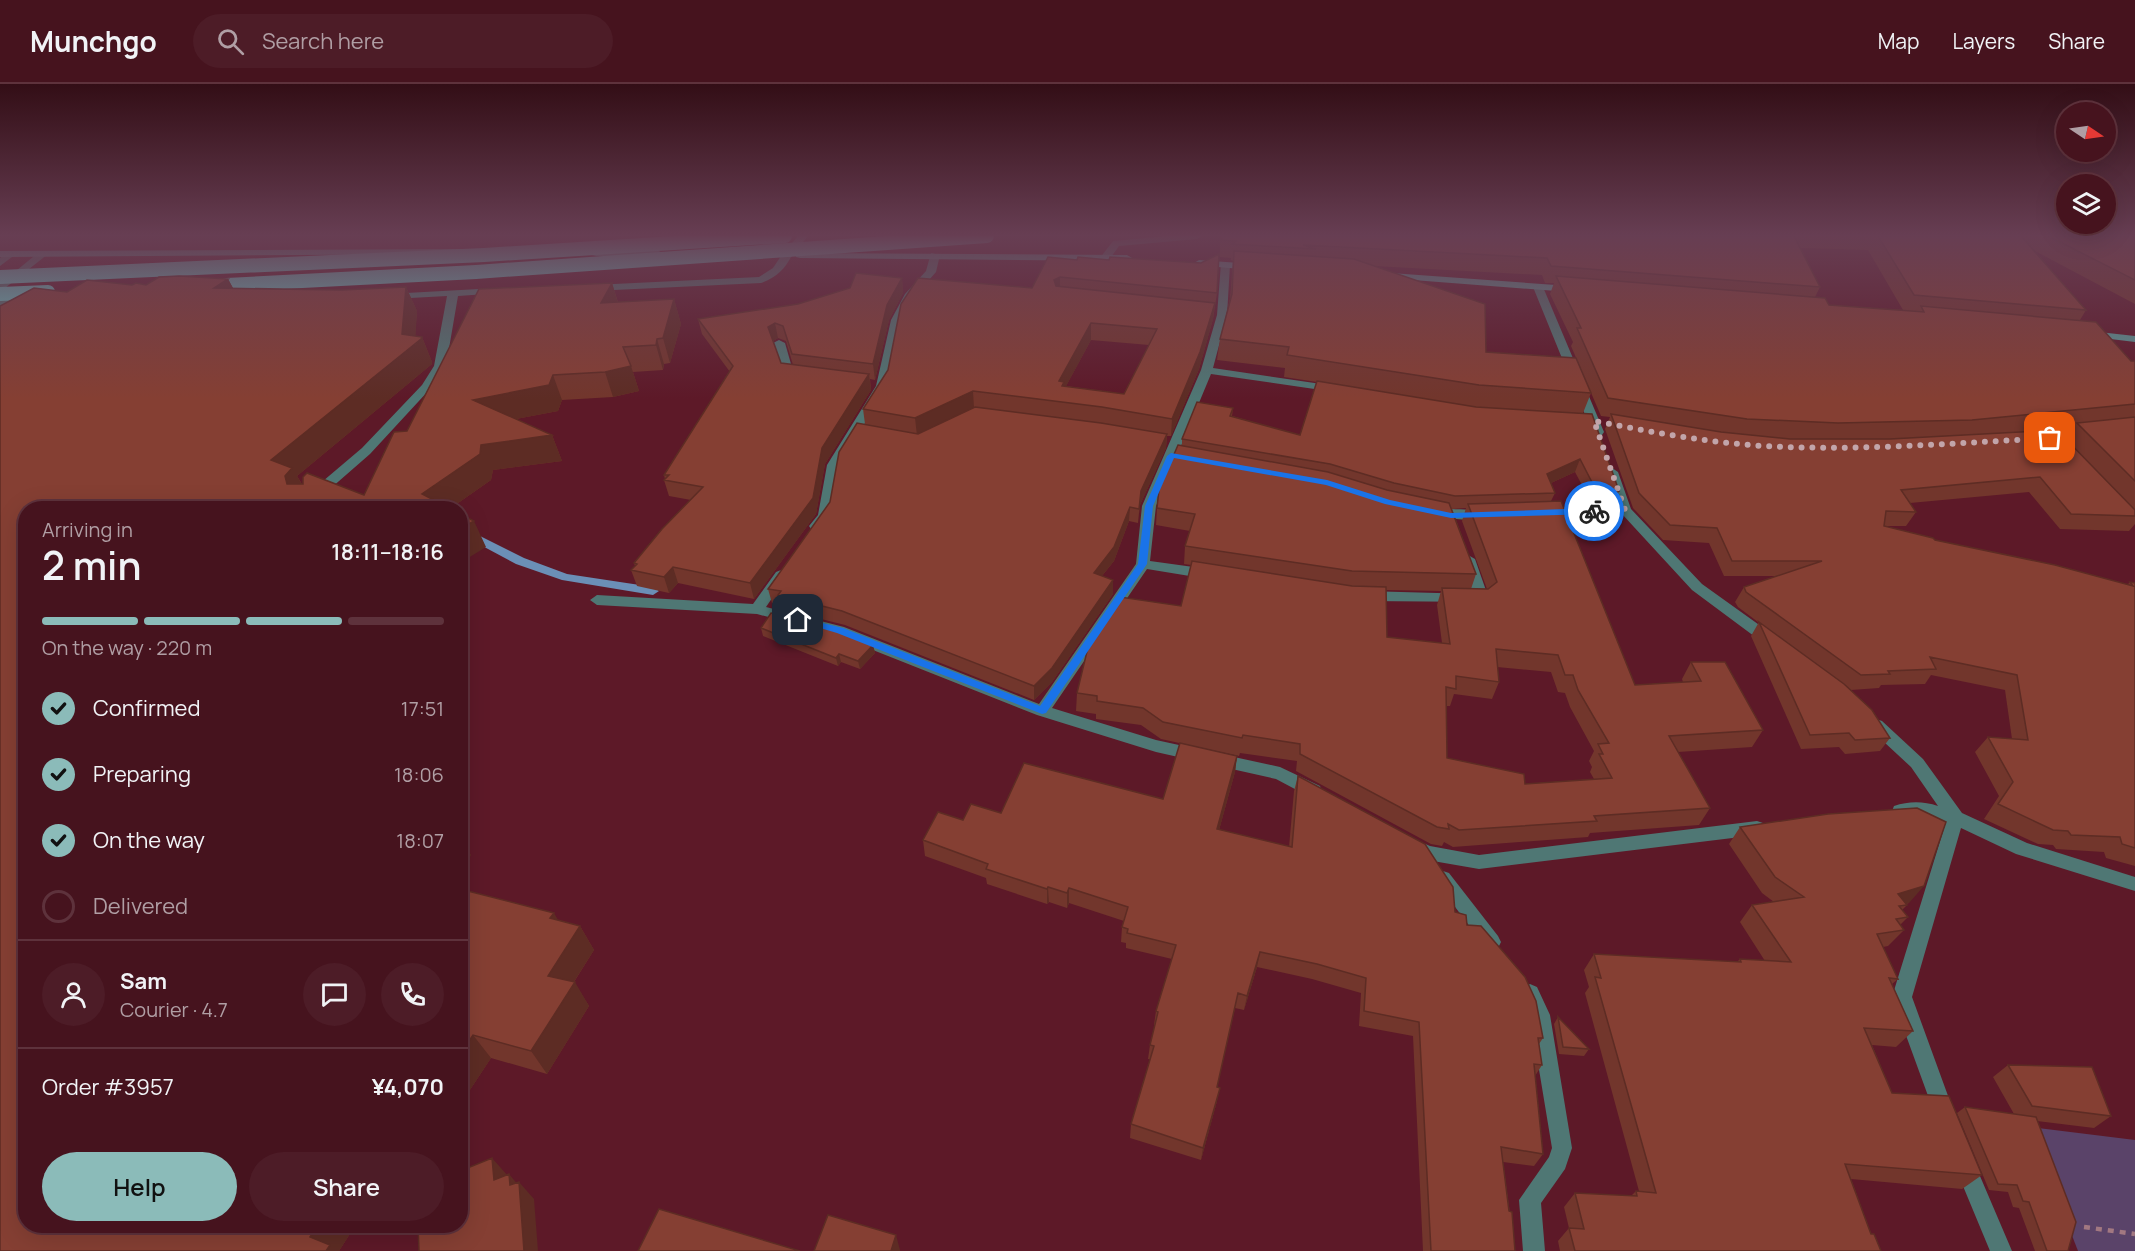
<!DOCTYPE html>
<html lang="en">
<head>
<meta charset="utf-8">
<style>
	:root { --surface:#46131e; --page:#4d1c27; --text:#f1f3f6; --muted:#b09ea4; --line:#5e323c; --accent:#8bbbb9 }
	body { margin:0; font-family:Manrope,sans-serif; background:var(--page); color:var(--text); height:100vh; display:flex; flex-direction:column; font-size:22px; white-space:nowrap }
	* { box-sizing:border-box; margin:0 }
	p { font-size:20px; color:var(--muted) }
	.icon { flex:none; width:33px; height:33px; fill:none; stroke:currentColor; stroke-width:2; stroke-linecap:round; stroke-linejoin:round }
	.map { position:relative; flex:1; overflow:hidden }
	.panel { position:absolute; left:18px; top:417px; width:450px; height:732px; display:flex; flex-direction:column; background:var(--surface); border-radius:24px; box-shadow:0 6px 24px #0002,0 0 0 2px var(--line) }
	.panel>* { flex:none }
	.needle { width:39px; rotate:103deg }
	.tools { position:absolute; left:2056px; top:18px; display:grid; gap:12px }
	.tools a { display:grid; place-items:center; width:60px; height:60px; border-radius:50%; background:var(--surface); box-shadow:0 6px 24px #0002,0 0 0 2px var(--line); font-size:30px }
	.pin { position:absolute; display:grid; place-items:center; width:51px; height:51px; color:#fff; margin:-26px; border-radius:12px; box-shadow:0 3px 9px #0006 }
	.courier { position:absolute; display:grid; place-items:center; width:60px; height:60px; margin:-30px; border:4px solid #1a73e8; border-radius:50%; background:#fff; color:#222; box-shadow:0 2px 8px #0007 }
	.overview em { font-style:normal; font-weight:600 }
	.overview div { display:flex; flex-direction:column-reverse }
	.overview { display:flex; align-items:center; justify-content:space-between; height:102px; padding:0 24px }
	h1 { font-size:39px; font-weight:600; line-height:45px }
	.bar { display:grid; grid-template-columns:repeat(4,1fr); gap:9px 6px; align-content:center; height:72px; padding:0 24px }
	.bar i { height:8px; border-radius:4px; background:var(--line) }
	.bar .current { background:var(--accent) }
	.bar p { grid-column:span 4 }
	.line { display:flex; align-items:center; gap:15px; padding:0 24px; border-top:2px solid var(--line) }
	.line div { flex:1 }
	.round { display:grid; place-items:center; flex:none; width:63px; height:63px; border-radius:32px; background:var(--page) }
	ol { padding:0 24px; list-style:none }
	li { display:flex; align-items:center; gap:18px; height:66px }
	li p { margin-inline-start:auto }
	li .icon { padding:6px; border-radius:50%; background:var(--accent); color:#111; stroke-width:4 }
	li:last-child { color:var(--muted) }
	li i { width:33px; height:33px; border:3px solid var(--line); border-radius:50% }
	.primary-button { display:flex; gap:12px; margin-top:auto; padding:12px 24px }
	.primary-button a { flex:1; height:69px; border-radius:36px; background:var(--accent); color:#111; font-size:24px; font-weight:600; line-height:69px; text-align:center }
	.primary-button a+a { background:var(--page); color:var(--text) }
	header { display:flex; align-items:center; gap:36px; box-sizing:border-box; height:84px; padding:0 30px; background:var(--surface); border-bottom:2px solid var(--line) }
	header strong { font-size:28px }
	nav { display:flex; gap:33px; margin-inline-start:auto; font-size:21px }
	.search { width:420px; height:54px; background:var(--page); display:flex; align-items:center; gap:15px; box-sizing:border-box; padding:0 21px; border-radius:33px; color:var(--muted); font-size:22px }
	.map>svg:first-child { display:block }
	.green { fill:#5a4369 }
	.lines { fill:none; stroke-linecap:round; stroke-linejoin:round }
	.stream { fill:#6b8fb6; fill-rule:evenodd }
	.path { stroke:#a27881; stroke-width:4.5; stroke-dasharray:6 6; stroke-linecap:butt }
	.lane { fill:#4f7774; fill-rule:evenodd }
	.street { fill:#4f7774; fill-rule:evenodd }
	.secondary { fill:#599b98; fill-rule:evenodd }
	.highway-bridge { stroke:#65d0cb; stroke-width:14 }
	.wall { fill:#72362c; fill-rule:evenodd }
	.shaded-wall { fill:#5d2c24 }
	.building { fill:#853f33; stroke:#5d2c24; stroke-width:1.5; fill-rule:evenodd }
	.route { fill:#1a73e8 }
	.done { stroke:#c2a5aa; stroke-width:6; stroke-dasharray:0 10.8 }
</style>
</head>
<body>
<header>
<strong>Munchgo</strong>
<div class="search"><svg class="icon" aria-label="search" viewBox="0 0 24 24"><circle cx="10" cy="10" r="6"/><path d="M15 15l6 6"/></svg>Search here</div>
<nav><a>Map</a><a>Layers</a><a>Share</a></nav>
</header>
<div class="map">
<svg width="2135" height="1167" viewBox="0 0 2135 1167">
	<rect width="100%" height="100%" fill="#5d1928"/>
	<path class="green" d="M2030,1043L2135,1056V1167H2078Z"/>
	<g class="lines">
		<path class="stream" d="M460,442L524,474L567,490L653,503L659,507L653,511L562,496L516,480L460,450Z"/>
		<path class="path" d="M2084,1143L2135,1150"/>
		<path class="lane" d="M1167,152H1202L1197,155L1119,162L1109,176L1100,174L1113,157Z
			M7,168L16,170L0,182V174Z
			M39,168L48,170L0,208V200Z
			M783,169L792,171C785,185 776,194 761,199L593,207L588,204L593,201L759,193L773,184Z
			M497,204L501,205V209L458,212L446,282L430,305L370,370L315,418L316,424H304L302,417L303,414L362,364L422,301L434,282L447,212L392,215L387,212L388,210Z
			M27,214L31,215V219L0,221V215Z
			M779,256L785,259L793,287L799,289V293H788L782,290L773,259Z"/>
		<path class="street" d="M931,169L940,171L936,188L914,213L901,236L888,302L839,381L831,431L821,445H811L809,442L818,431L827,381L876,302L891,236L905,210L926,187Z
			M1221,179L1230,181L1227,231L1213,284L1335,302L1341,305L1335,308L1211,290L1156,422L1150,477L1208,485L1215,490L1208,495L1147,485L1052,624L1156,656L1280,683L1320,702L1322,707L1320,712L1314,714L1308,712L1276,695L1156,668L1037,631L835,551L757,530L597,521L590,516L597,511L753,520L776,488L781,486L788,491L766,523L844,543L1039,620L1136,480L1142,422L1201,286L1217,231Z
			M1538,200L1543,203L1604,348L1602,351H1594L1592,348L1533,203Z
			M1612,384L1618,388L1631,425L1702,500L1776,553L1778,557L1776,561H1766L1692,506L1622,430L1547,432L1540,428L1547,424L1617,422L1606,388Z
			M1434,424C1446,426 1485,424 1491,430C1481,440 1443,434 1429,431L1427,428Z
			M1468,471L1475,475L1489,515L1487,518L1365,517L1358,512L1365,507L1473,510L1461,475Z
			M1876,635L1882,637L1923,675L1962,729L2027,759L2135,793V807L2016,770L1961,744L1912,913L1955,1031L1952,1038L1945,1041L1938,1038L1935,1031L1892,913L1946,738L1923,731L1900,734L1894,732L1892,727L1894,722C1909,717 1923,717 1938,722L1911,683L1870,645L1868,641L1870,637Z
			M1757,737L1763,739L1765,744L1763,749L1757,751L1479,785L1427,776L1408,767L1405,762L1408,757L1414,755L1430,762L1479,771Z
			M1443,787L1449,789L1498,852L1501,858L1498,864L1492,866L1486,864L1437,799L1434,794L1437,789Z
			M1530,900L1537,903L1550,931L1572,1064L1565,1085L1541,1119L1545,1167H1523L1519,1116L1549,1073L1552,1064L1530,931L1521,909L1523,903Z
			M1964,1067L1971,1071L2012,1167H1990L1953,1078L1957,1071Z"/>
		<path class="secondary" d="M798,152H808L791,173H783L782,171Z
			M461,165V169L458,170L0,173V167Z
			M592,167H659L664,170L659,173L596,172L592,171Z
			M796,169L1127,171L1132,174L1127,177L800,174L796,173Z
			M1199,176L1253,180L1258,183L1253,186L1195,181L1194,179Z
			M1391,189L1570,202L1575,205L1570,208L1387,194L1386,192Z
			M2090,247L2135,252V258L2086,252V248Z"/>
		<path class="highway-bridge" d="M0,193L484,171L785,152
			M207,202L476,188L987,152
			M0,210L48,208"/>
	</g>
	<path class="wall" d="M1220,152H2135V220L2035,167L2086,226L2080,236L2131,277H2135V440L2129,447L2060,445L2029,408L1910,419L1916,428L1906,442H1884L1935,456L2127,501L2130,498L2135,499V782L2106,774L2104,768L2056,765L2053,761L2038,760L1984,735L1999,712L1975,668L1988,653L2012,655L2005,606L1931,591L1925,600L1881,601L1879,604L1851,606L1845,601L1890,654L1880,667L1845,670L1839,663L1801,665L1751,552L1759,538L1778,553L1738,523L1735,518L1744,503L1776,492H1724L1709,459L1663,456L1633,424L1605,345L1610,333L1601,332L1571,262L1573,258L1550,210L1554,199H1545L1542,191L1374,182L1486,268L1591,309L1583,329L1619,407L1614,420H1592L1575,388L1551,399L1555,409L1551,417L1635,601L1683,598L1682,595L1691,578L1763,646L1752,663L1678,668L1710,724L1699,741L1590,749L1588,753L1453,763L1444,758L1442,762L1431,760L1296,687L1297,677L1240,669L1239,672L1161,655L1141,641L1096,635V630L1076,627L1077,609L1181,522L1191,481L1184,480L1185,462L1190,447L1156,441L1157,424L1182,362V355L1233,324L1232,332L1300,351L1317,298L1284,293L1285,284L1217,276L1220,255L1230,215L1233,177L1231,176V174L1220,173ZM1801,164L1868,166L1903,226L1829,221L1815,213L1820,203ZM2075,343L2066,355L2024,348ZM1466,424L1462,437L1487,505H1471L1476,490L1452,425ZM1386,506L1441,507L1437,521L1442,559L1387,553ZM1497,583L1551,588L1558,608L1565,609L1570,623L1594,667L1589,677L1592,683L1590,688L1594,695L1525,700L1447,674L1446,622H1450L1454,610L1492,615L1499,598Z
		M1048,173L1217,209L1213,235L1199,285L1171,352H1167L1166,364L1140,421L1138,439L1129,437L1114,477L1102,492L1113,510L1052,598L1034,616L845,541L781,525L780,520L772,519L768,505L830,418L865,340L863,325L1032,204ZM1091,256L1149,261L1124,310L1066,302Z
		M179,192L228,195L233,204L342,206L406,203L417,227L415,252L422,253L432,278V280L297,392L302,400H303V393L307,389L364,411L394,348L407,347L479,205L612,199L618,218L674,215L681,240L670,279L664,280L663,286L633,288L639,307L613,313L562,316L558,327L516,335L552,351L562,377L493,386L491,396L451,424H26V1142H355L339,1167H0V222L34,204L67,208L87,196L132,201L136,199L146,201L159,193Z
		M902,194L903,209L889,236L875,296L870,295L871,306L825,380L816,430L754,515L678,499L669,509L637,502L631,486L635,482L634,479L691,416L669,412L664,396L665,395L664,391L730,288L702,250L698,235L798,220ZM778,254L786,257L793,281L781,279L773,257Z
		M761,544L873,561L875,569L860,585L841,578L838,582L763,552Z
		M1237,672L1235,688L1219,746L1289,763L1294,707L1298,692L1455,828L1467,841L1543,954L1539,960L1542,981L1535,992L1543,1070L1534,1082L1503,1078L1515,1167H1423L1413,952L1359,942L1361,909L1312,895L1257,883L1244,926L1235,924L1217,1003V1017L1201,1076L1130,1054L1131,1040L1150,975H1148L1150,961L1155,942L1154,941L1156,927L1172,875L1126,864V859L1121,858L1122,843L1124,837L1069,819L1067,824L1049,818L1047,820L987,800L986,794L925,772L923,756L963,736L1001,729L1163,715Z
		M1740,743L1909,819L1906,820L1907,821L1902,826L1908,833L1900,841L1904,846L1888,862L1883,863L1898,895L1892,900L1913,947L1896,963L1872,961L1892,1009L1982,1091L1962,1105L1851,1095L1871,1150L1881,1167H1560L1558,1157L1569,1144L1564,1123L1575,1109L1631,1112L1636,1107H1639L1585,909L1589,903L1584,886L1594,870L1737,878L1740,875L1765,877L1740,838L1752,821L1774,818L1762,809L1729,760Z
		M460,805L558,836L580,842L594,866L574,898L589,922L547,990L491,974L460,1021Z
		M1558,933L1589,965L1584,972L1559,970L1554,940Z
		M2008,981L2111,1032L2094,1044L2037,1037L2068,1167H2035L2019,1124L2013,1123L2008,1108L1989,1106L1957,1029L1965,1023L2014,1030L1993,993Z"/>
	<path class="shaded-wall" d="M1060,193V209L1054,212V196Z
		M902,194L903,209L889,236L875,296L873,280L887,221Z
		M228,195L241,219L214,204Z
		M612,199L619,223L601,219Z
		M406,203L417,227L415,261L422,253L432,278V280L297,392L307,409L302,424L271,376L402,250Z
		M674,215L681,240L670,279L663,254Z
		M1215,219L1213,235L1199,285L1171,352L1172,335Z
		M775,239L778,254L771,258L768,243Z
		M1091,239V256L1064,306V315L1062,319V309L1059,297Z
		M657,255L664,280L663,286L656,261Z
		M631,282L639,307L613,313L605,288Z
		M869,290L871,306L825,380L816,430L754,515L750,499L822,364Z
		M553,291L562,316L558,327L484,341L473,316Z
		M973,307L974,324L917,352L915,334Z
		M1167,350L1166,364L1140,421L1138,439L1141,407Z
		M552,351L562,377L493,386L491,396L451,424H429L422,410L481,361Z
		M1580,375L1575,388L1542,403L1547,390Z
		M1130,423L1129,437L1114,477L1093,503L1094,489Z
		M474,437L486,463L460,479V445Z
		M673,483L678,499L669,509L664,493Z
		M1113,496V510L1052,598L1034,616V602Z
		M873,561L875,569L860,585L858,577Z
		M839,570L841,578L838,582L836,574Z
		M1237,672L1235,688L1215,761L1217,745Z
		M460,754L471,771L460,789Z
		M1924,802L1909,819L1883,826L1898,810Z
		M1048,803L1049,818L1047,820V805Z
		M1069,804V819L1067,824V809Z
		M554,829L568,853L550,834Z
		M580,842L594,866L563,915L548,892Z
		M1260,868L1257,883L1244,926L1247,912Z
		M575,898L589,922L547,990L531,967Z
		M473,951L491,974L460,1021V970Z
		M1220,1004L1217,1017L1201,1076L1203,1064Z
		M492,1074L508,1092L494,1096Z
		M509,1090L519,1102V1098L534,1115L538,1167H524L510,1101Z
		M318,1142H355L339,1167H326L310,1153Z
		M896,1151L900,1166V1167H891Z"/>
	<path class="building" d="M1222,152H1794L1820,203L1551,182L1547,174L1303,161L1316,165L1232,160L1236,157L1222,156Z
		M1878,152H2021L2086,226L1914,211Z
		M2048,152H2135V196Z
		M1234,167L1354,175L1485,220L1486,268L1576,274L1591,309L1479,301L1287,271L1289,263L1220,255L1232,210Z
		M1219,170L1217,209L1060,193L1054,196L1056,202L1215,219L1200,268L1172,335L1102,323L973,307L915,334L863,325L888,286L901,220L918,194L1032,204L1048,173L1077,176L1078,173L1109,176L1110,173L1201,179ZM1091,239L1157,245L1124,310L1062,302L1064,298L1059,297Z
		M856,189L902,194L887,221L873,280L792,270L783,242L775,239L768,243L781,279L869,290L822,364L813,414L750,499L673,483L664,493L631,486L637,480L634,479L662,445L703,403L664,396L669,391H664L733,282L698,235L798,220L850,204Z
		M179,192L228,195L214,204L342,206L406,203L402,250L422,253L421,255L271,376L292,384L285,392L287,400H303V393L307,389L364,411L394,348L407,347L479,205L612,199L601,219L674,215L663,254L657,255L656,261L623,263L631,282L605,288L553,291L549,301L473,316L552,351L481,361L480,370L422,410L449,424H26V1142H318L310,1153L330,1161L326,1167H0V222L34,204L67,208L87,196L132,201L136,199L146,201L159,193Z
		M1556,192L1825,214L1829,221L1924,228L1921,222L2096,238L2131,277H2135V320L1972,336L1838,339L1747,335L1608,314L1577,244H1581Z
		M1317,297L1476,323L1592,330L1619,407L1597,408L1580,375L1547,390L1555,409L1455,412L1394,399L1330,380L1182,355L1197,318L1233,324L1230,332L1300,351Z
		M975,323L1101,339L1167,350L1141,407L1139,425L1130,423L1114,463L1094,489L1113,496L1052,584L1034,602L842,527L778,511L781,507L768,505L830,418L839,368L857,339L918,350Z
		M1611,330L1721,348L1790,355H1890L2057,346L2135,426V432L2071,430L2040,393L1901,406L1916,428L1886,427L1884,442L1933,454L1935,456L2055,481L2133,502L2130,498L2135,499V764L2122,760L2120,753L2071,751L2068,747L2053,746L1998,720L2013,698L1988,653L2028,656L2017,591L1930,573L1936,585L1888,587L1890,590L1861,591L1746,508L1744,503L1822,477H1732L1717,444L1670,441L1639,409Z
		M2135,333V397L2077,339Z
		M1178,361L1328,388L1387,406L1449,419L1476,490L1352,487L1185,462L1195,430L1157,424L1159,405Z
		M1561,417L1635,601L1701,597L1691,578H1725L1763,646L1669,652L1710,724L1594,732L1597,737L1459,746L1448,740L1449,745L1437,743L1300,670V660L1243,651L1242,654L1163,638L1143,624L1097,617V612L1077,609L1090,555L1120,513L1181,522L1192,477L1352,502L1386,503L1387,553L1450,560L1442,504L1488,505L1497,498L1468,420ZM1496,565L1558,571L1565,591H1573L1578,606L1609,659L1598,660L1603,670H1599L1612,694L1525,700L1524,690L1447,674L1446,603L1456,605V592L1499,598Z
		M460,430L474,437L460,445Z
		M771,529L833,545L873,561L858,577L839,570L836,574L761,544Z
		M1759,538L1844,600L1872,626L1890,654L1855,656L1849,649L1810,651Z
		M1180,659L1237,672L1217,745L1292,763L1298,692L1425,760L1453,803L1455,828L1466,831L1467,841L1481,842L1525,893L1536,917L1543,954H1538L1542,981L1534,980L1543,1070L1501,1063L1509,1127L1512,1128L1515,1167H1431L1419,938L1364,927L1366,894L1317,880L1260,868L1247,912L1238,909L1217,1003L1220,1004L1203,1064L1131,1040L1154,962L1150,961L1158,928L1156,927L1176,861L1127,849L1128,845L1122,843L1128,823L1069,804L1067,809L1048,803L1047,805L986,785L988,780L923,756L938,728L963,736L971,720L1001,729L1024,679L1163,715Z
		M1917,724L1946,738L1924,802L1898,810L1907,821L1899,822L1908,833L1896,835L1904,846L1877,850L1898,895L1889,894L1913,947L1864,944L1892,1009L1949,1012L1982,1091L1845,1080L1871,1150H1874L1881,1167H1575L1569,1144L1584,1145L1575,1109L1637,1112L1636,1107L1656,1109L1595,893L1601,894L1594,870L1741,878L1740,875L1791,878L1752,821L1804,813L1775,793L1740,743L1828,730Z
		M460,805L554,829L550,834L580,842L548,892L575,898L531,967L473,951L460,970Z
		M1558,933L1589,965L1563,963Z
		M2008,981L2092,983L2111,1032L2032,1022Z
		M1965,1023L2036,1033L2076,1138L2068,1167H2047L2029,1118L2023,1117L2017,1101L1998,1100Z
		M492,1074L494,1096L509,1090L510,1101L519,1098L524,1167H419L418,1142H460V1087Z
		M659,1125L800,1167H638Z
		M828,1131L896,1151L891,1167H814Z"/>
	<linearGradient id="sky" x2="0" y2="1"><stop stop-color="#330e16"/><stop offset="0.48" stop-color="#673e53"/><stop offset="1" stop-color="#673e53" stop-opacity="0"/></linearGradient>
	<rect width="2135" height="315" fill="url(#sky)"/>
	<path class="route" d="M1171,369L1327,396L1390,416L1451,429L1594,424L1598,427L1594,430L1451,434L1385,420L1326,401L1174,374L1153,422L1147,480L1046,629L1042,630L837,549L793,536L798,533L843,544L1040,622L1138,480L1145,422L1167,372Z"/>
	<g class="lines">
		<path class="done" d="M1594,427L1625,426L1594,337C1657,349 1720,361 1785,363C1873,366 1961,359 2050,354"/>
	</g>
</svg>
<div class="tools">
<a><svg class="needle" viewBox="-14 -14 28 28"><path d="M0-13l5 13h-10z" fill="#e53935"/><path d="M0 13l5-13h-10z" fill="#b09ea4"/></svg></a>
<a><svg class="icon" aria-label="layers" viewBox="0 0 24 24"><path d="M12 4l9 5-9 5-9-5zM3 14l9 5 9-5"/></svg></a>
</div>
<div class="pin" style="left:2050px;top:354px;background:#ea580c"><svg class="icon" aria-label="bag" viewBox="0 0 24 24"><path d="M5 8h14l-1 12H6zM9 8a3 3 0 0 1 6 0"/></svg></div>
<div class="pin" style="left:798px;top:536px;background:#1f2937"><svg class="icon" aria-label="home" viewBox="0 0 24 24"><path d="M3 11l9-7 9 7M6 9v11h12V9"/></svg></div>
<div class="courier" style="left:1594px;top:427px"><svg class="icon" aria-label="bike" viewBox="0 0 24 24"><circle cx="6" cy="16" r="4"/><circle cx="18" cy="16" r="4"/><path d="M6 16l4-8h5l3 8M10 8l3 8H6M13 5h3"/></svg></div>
<section class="panel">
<div class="overview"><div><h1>2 min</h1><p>Arriving in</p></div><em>18:11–18:16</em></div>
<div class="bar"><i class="current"></i><i class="current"></i><i class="current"></i><i></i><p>On the way · 220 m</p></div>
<ol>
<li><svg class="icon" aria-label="check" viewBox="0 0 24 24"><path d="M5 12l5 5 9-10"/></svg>Confirmed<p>17:51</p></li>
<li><svg class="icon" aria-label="check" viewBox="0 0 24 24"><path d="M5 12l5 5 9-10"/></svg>Preparing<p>18:06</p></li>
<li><svg class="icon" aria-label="check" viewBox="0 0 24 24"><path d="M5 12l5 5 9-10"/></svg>On the way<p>18:07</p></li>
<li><i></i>Delivered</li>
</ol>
<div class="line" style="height:108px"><a class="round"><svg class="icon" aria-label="person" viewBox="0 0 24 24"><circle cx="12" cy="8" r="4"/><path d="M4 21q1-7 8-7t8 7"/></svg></a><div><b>Sam</b><p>Courier · 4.7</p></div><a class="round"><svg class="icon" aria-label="chat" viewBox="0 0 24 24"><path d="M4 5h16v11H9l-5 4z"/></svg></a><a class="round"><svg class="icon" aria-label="phone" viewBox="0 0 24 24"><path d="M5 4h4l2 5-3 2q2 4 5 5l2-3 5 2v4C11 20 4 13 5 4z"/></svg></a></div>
<div class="line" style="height:78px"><div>Order #3957</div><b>¥4,070</b></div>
<div class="primary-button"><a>Help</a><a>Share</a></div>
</section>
</div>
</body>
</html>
